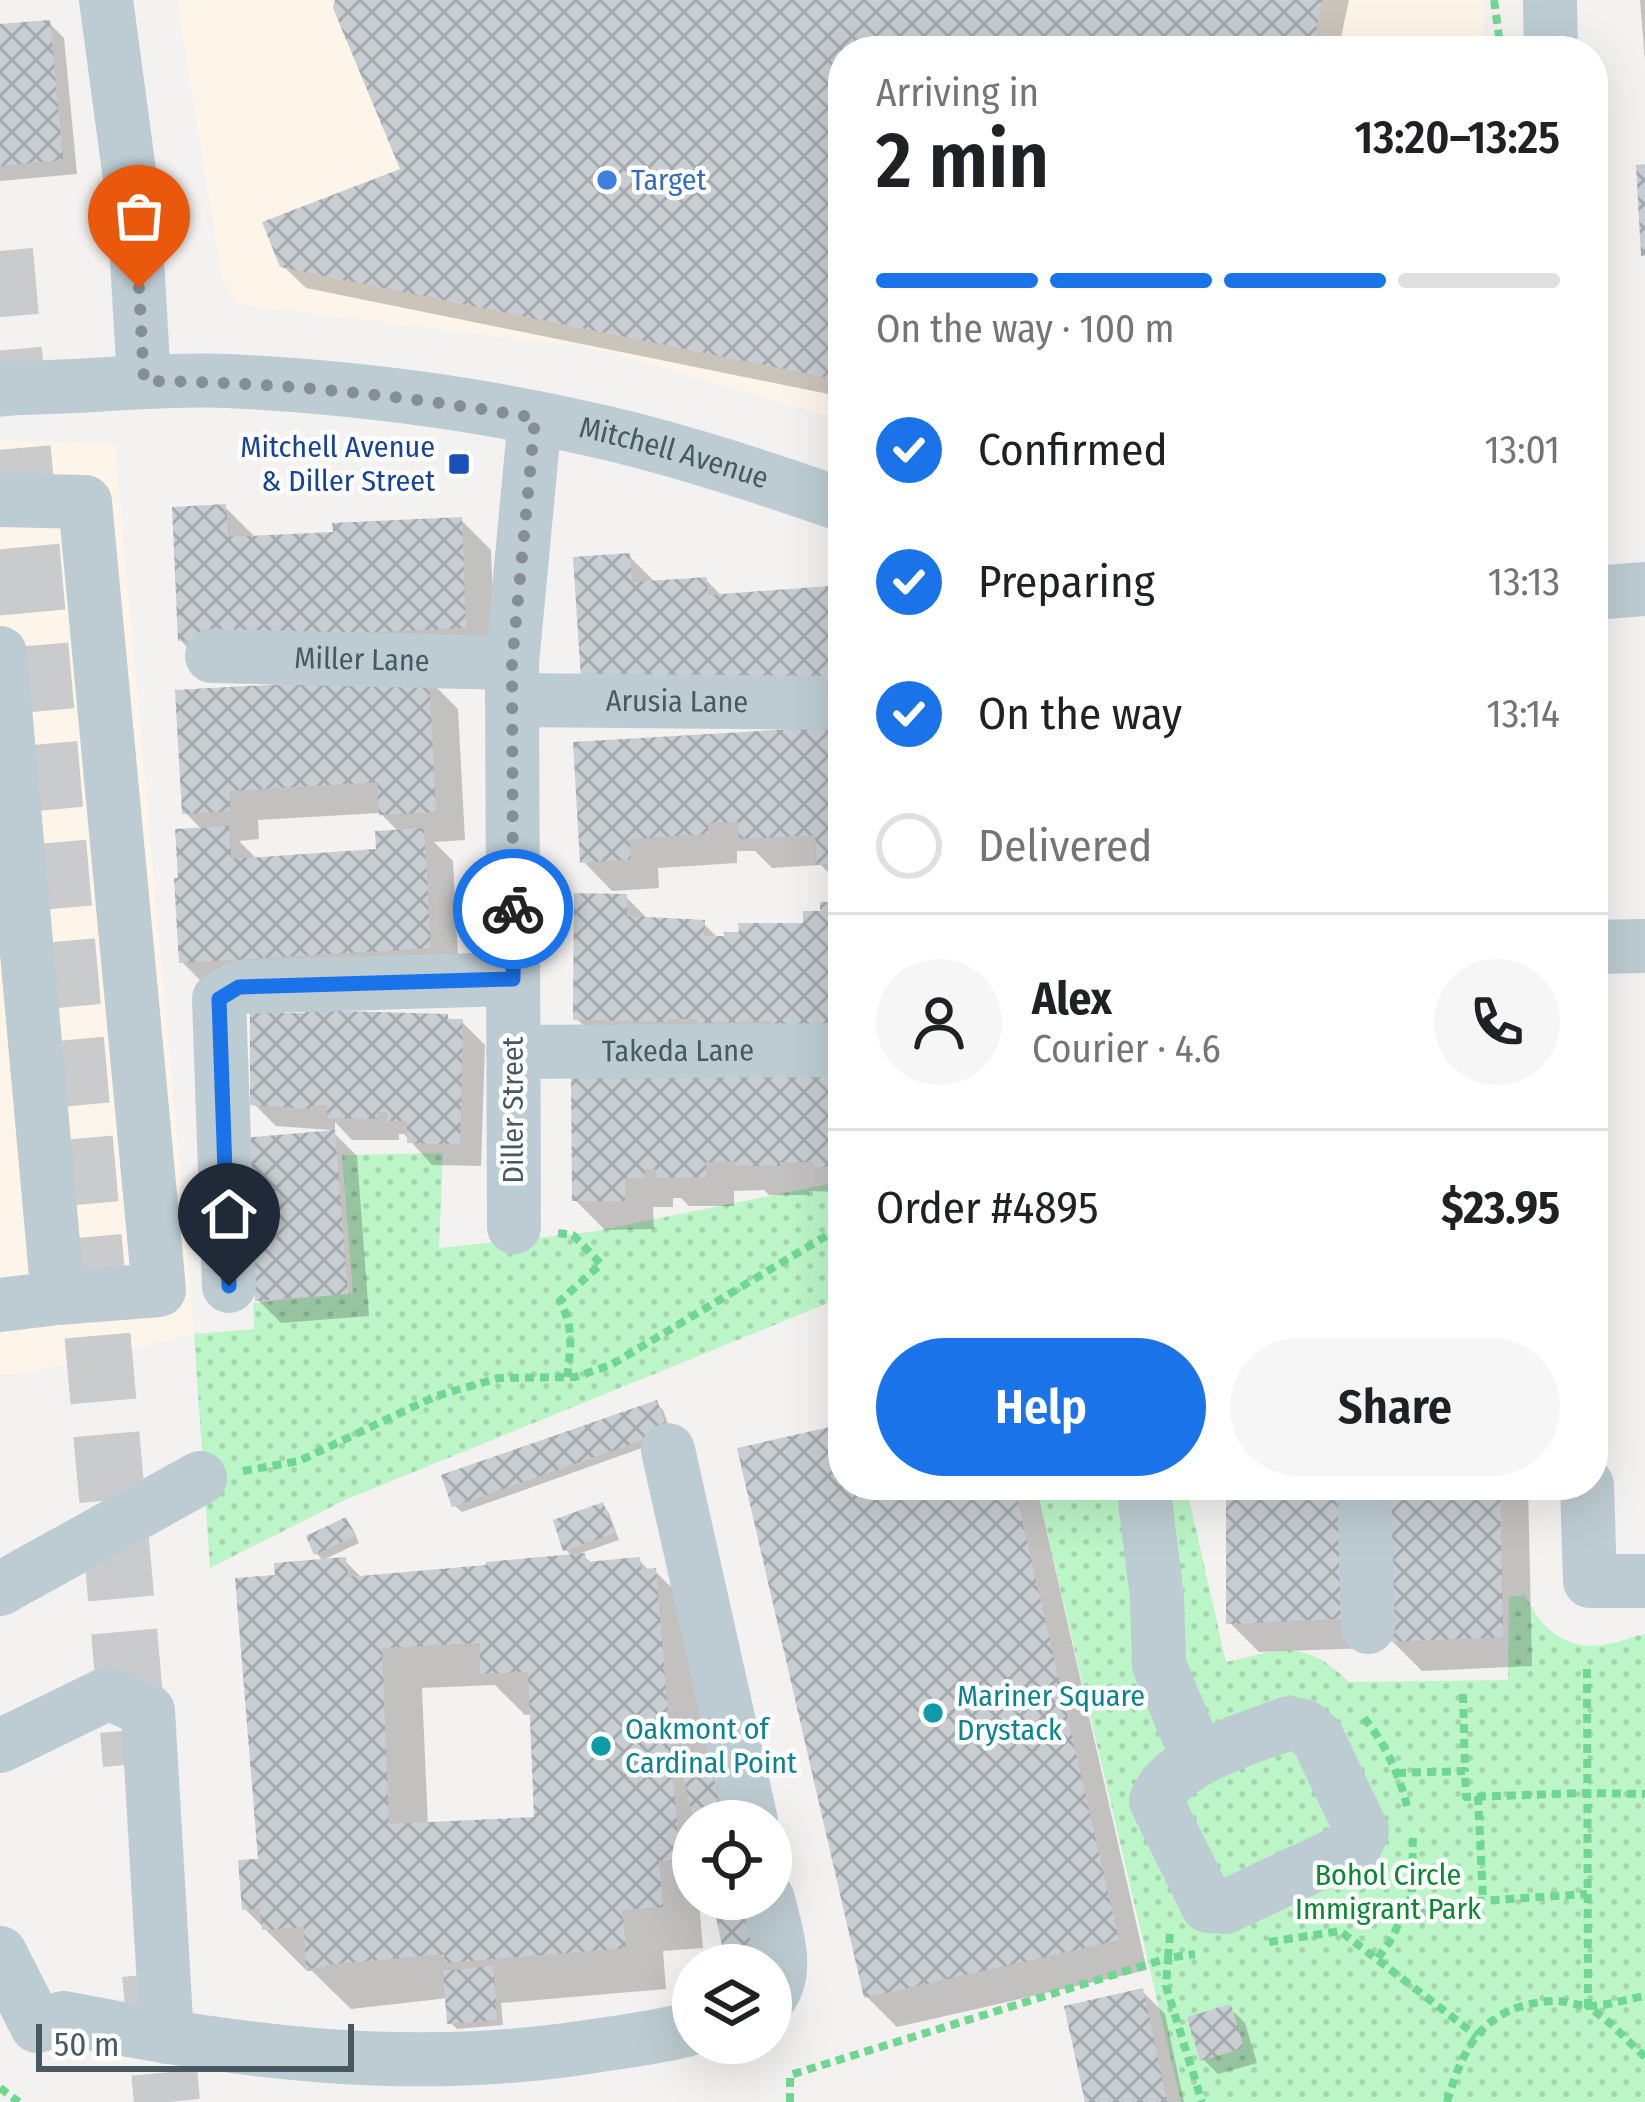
<!DOCTYPE html>
<html lang="en">
<head>
<meta charset="utf-8">
<style>
	:root { --surface:#fff; --page:#f6f6f6; --text:#202124; --muted:#757577; --line:#e0e0e0; --accent:#1a73e8 }
	body { margin:0; font-family:"Fira Sans Condensed",sans-serif; background:var(--page); color:var(--text); height:100vh; display:flex; flex-direction:column; font-size:45px; white-space:nowrap }
	* { box-sizing:border-box; margin:0 }
	p { font-size:39px; color:var(--muted) }
	.icon { flex:none; width:66px; height:66px; fill:none; stroke:currentColor; stroke-width:2; stroke-linecap:round; stroke-linejoin:round }
	.map { position:relative; flex:1; overflow:hidden }
	.panel { position:absolute; left:828px; top:36px; width:780px; height:1464px; display:flex; flex-direction:column; background:var(--surface); border-radius:48px; box-shadow:0 12px 48px #0002 }
	.panel>* { flex:none }
	.buttons { position:absolute; left:672px; top:1800px; display:grid; gap:24px }
	.buttons a { display:grid; place-items:center; width:120px; height:120px; border-radius:50%; background:var(--surface); box-shadow:0 12px 48px #0002; font-size:60px }
	.scale { position:absolute; left:36px; bottom:30px; width:318px; box-sizing:border-box; padding-left:12px; border:6px solid #475961; border-top:0; font-size:33px; line-height:42px; white-space:nowrap; color:#475961; -webkit-text-stroke:9px #fff; paint-order:stroke }
	.pin { position:absolute; display:grid; place-items:center; width:102px; height:102px; color:#fff; margin:-123px -51px; border-radius:50% 50% 50% 0; rotate:-45deg; box-shadow:0 0 12px #0007 }
	.pin .icon { rotate:45deg }
	.courier { position:absolute; display:grid; place-items:center; width:120px; height:120px; margin:-60px; border:9px solid #1a73e8; border-radius:50%; background:#fff; color:#222; box-shadow:0 3px 15px #0007 }
	.head em { font-style:normal; font-weight:600 }
	.head div { display:flex; flex-direction:column-reverse }
	.head { display:flex; align-items:center; justify-content:space-between; height:204px; padding:0 48px }
	h1 { font-size:78px; font-weight:600; line-height:90px }
	.bar { display:grid; grid-template-columns:repeat(4,1fr); gap:18px 12px; align-content:center; height:144px; padding:0 48px }
	.bar i { height:15px; border-radius:9px; background:var(--line) }
	.bar .current { background:var(--accent) }
	.bar p { grid-column:span 4 }
	.line { display:flex; align-items:center; gap:30px; padding:0 48px; border-top:3px solid var(--line) }
	.line div { flex:1 }
	.round { display:grid; place-items:center; flex:none; width:126px; height:126px; border-radius:63px; background:var(--page) }
	ol { padding:0 48px; list-style:none }
	li { display:flex; align-items:center; gap:36px; height:132px }
	li p { margin-inline-start:auto }
	li .icon { padding:12px; border-radius:50%; background:var(--accent); color:#fff; stroke-width:4 }
	li:last-child { color:var(--muted) }
	li i { width:66px; height:66px; border:6px solid var(--line); border-radius:50% }
	.button { display:flex; gap:24px; margin-top:auto; padding:24px 48px }
	.button a { flex:1; height:138px; border-radius:72px; background:var(--accent); color:#fff; font-size:48px; font-weight:600; line-height:138px; text-align:center }
	.button a+a { background:var(--page); color:var(--text) }
	.map>svg:first-child { display:block }
	.commercial { fill:#fef5ea }
	.green { fill:url(#green-dots) }
	.shadow { fill:#0003; fill-rule:evenodd }
	.building { fill:url(#building-cross-hatch); fill-rule:evenodd }
	.lines { fill:none; stroke-linecap:round; stroke-linejoin:round }
	.major-tunnel { stroke:#c9cbcd; stroke-width:66; stroke-dasharray:66 33; stroke-linecap:butt }
	.path { stroke:#70d792; stroke-width:8; stroke-dasharray:9 6; stroke-linecap:butt }
	.minor { stroke:#bdccd2; stroke-width:54 }
	.done { stroke:#848e93; stroke-width:12; stroke-dasharray:0 21.6 }
	.route { stroke:#1a73e8; stroke-width:15 }
	.shop-dot { fill:#3f7fe0; stroke:#fff; stroke-width:4.5 }
	.transit-dot { fill:#1a4fb4; stroke:#fff; stroke-width:4.5 }
	.culture-dot { fill:#0f9aa8; stroke:#fff; stroke-width:4.5 }
	.labels { text-anchor:middle; dominant-baseline:central; stroke-width:9; stroke-linejoin:round; paint-order:stroke }
	.shop-label { font-size:30px; fill:#366cbe; stroke:#fff; text-anchor:start }
	.transit-label { font-size:30px; fill:#164399; stroke:#fff; text-anchor:end }
	.street-label { font-size:30px; fill:#475961; stroke:#fff }
	.culture-label { font-size:30px; fill:#0d838f; stroke:#fff; text-anchor:start }
	.park-label { font-size:30px; fill:#0d8735; stroke:#fff }
</style>
</head>
<body>
<div class="map">
<svg width="1645" height="2102" viewBox="0 0 1645 2102">
	<defs>
		<pattern id="green-dots" width="8" height="8" patternUnits="userSpaceOnUse" patternTransform="scale(3)"><rect width="8" height="8" fill="#bcf5c8"/><path d="M2 2h.1M6 6h.1" fill="none" stroke="#a3d4ae" stroke-width="1.8" stroke-linecap="round"/></pattern>
		<pattern id="building-cross-hatch" width="8" height="8" patternUnits="userSpaceOnUse" patternTransform="scale(3)"><rect width="8" height="8" fill="#c8cdd2"/><path d="M0 0l8 8M0 8l8-8" fill="none" stroke="#a4a9ae"/></pattern>
	</defs>
	<rect width="100%" height="100%" fill="#f4f1f1"/>
	<path class="commercial" d="M177,0H1482L1484,51H843V420L593,348L236,304L222,279Z
		M0,440L115,445L194,1334L18,1375H0Z"/>
	<path class="green" d="M443,1153L439,1248L591,1232L843,1181V1297L345,1500L210,1568L194,1334L254,1329L253,1303L353,1293L342,1155Z
		M1079,1485H1186L1226,1662C1282,1649 1304,1638 1349,1682L1508,1680L1509,1597L1525,1595C1542,1630 1566,1652 1608,1644C1621,1642 1632,1636 1645,1634V2102H1181L1038,1494Z"/>
	<path class="shadow" d="M338,0H1349L1338,51H843V397L306,288L282,265L404,171Z
		M1640,0H1645V60Z
		M49,23L64,38L77,174L0,181V28Z
		M225,507L255,537L337,535L461,520L491,550L495,657L210,669L180,640Z
		M629,556L656,583L706,580L723,597L843,588L585,693Z
		M428,679L458,709L465,840L434,842L453,861L459,977L212,992L182,962L203,831L185,812ZM380,813L400,833L379,852L258,860L239,841L259,839L258,820Z
		M843,729V887L821,865L772,868L755,851H737V863L658,868L659,888L612,891L583,861Z
		M626,897L649,920L703,923L719,939L806,926L843,905V1053L606,1048L576,1018Z
		M282,1012L286,1016L447,1017L452,1022H462L485,1045L481,1166L432,1165L404,1134H399V1140H352L335,1122V1134L357,1156L369,1316L281,1323L258,1300L330,1133V1130L276,1126L253,1103Z
		M843,1076V1192L809,1191V1195H769L764,1190L734,1191V1206H689L681,1198H673V1207H653L654,1229L605,1230L575,1200Z
		M656,1403L663,1410L673,1437L462,1512L455,1506Z
		M843,1427V1485H1036L1147,1970L897,2027L867,1997L741,1451Z
		M1229,1485L1369,1648L1259,1652L1229,1622Z
		M1391,1485H1528L1532,1666L1422,1671L1392,1641Z
		M603,1506L609,1513L619,1540L581,1553L592,1564L639,1560L650,1572L655,1571L697,1613L710,1769L731,1821H693V1899H748L759,1949L733,1955L726,1949L715,1901L699,1902L703,1948L663,1951L666,1989L501,2003L503,2025L457,2029L450,2022L448,1998L351,2009L312,1971H307L245,1909L262,1861L278,1578L345,1561L363,1579L573,1557L566,1550ZM495,1685L525,1715L533,1714L537,1820L428,1825L422,1688Z
		M346,1521L352,1527L359,1543L323,1560L317,1554Z
		M1142,1991L1165,2014L1184,2102H1088Z
		M1230,2008L1245,2023L1257,2063L1218,2074L1203,2059Z"/>
	<path class="building" d="M335,0H1322L1312,51H843V381L280,267L262,222L400,169L333,8Z
		M50,20L63,160L0,166V24Z
		M1645,164V256H1641L1636,165Z
		M226,504L228,537L333,532L332,523L462,517L466,628L178,641L172,507Z
		M630,553L632,582L707,577L708,595L843,585V676L582,694L573,557Z
		M429,676L436,812L379,815L377,782L230,791V811L182,814L175,690Z
		M843,726V863L817,865L815,835L739,839L738,822L708,823L709,834L629,839L631,859L580,863L573,742Z
		M229,826L231,859L376,849L375,831L424,828L431,948L179,963L174,878H178L175,829Z
		M574,893L627,894V916L705,920L704,936H724V932H739L738,923H803V911H820V902H843V1025L772,1024V1021L697,1023V1019H668V1022L573,1020Z
		M283,1009V1013H305L306,1010L448,1014V1019H463L460,1144L407,1143V1121H387V1112H378L377,1119L327,1118V1105H313V1109L250,1105V1013Z
		M843,1073V1166L813,1167V1162H780V1166H736V1161L706,1162V1177L657,1178L656,1169H645V1178H625V1201H572L571,1074Z
		M335,1130L348,1294L255,1301L242,1138Z
		M657,1400L668,1431L452,1507L441,1475Z
		M843,1424V1485H1014L1119,1940L864,1998L737,1448Z
		M1226,1485H1338L1341,1619L1226,1624Z
		M1388,1485H1500L1503,1637L1389,1642Z
		M603,1502L615,1533L563,1551L553,1520Z
		M346,1517L355,1536L314,1555L306,1536Z
		M585,1553L586,1562L640,1557L641,1569L656,1568L680,1859L659,1861L663,1907L622,1910L626,1948L445,1963L444,1954L325,1965V1967L306,1969L304,1927L262,1930L260,1908L242,1910L238,1860L258,1859L235,1578L275,1575L274,1563L346,1557L348,1577L486,1565V1562ZM480,1643V1674L528,1672L534,1817L389,1824L382,1648Z
		M715,1764L728,1821H694L682,1772Z
		M712,1899H745L754,1943L723,1950Z
		M493,1966L497,2020L447,2024L443,1971Z
		M1143,1988L1167,2102H1085L1064,2006Z
		M1231,2004L1244,2048L1200,2061L1187,2017Z"/>
	<g class="lines">
		<path class="major-tunnel" d="M0,251L136,1764
			M155,1974L167,2102"/>
		<path class="path" d="M1494,0L1500,44
			M558,1233L573,1235L601,1264L560,1301C574,1327 571,1348 567,1377
			M243,1471L299,1461L436,1396L499,1378L575,1377L611,1365L836,1230H843
			M1587,1669L1588,2006L1611,2024L1645,2057
			M1463,1694L1465,1771
			M1364,1718C1385,1743 1399,1774 1407,1806
			M1397,1773L1465,1771L1466,1797L1587,1793L1645,1794
			M1478,1796L1483,1901
			M1404,1911L1432,1914L1449,1903L1587,1894
			M1170,1934L1168,1958L1195,1954
			M1269,1942L1340,1931L1477,2036
			M1378,1958L1392,1938L1412,1895L1413,1832
			M0,2088L19,2102
			M790,2102V2075L1168,1958L1166,1986L1202,2102
			M1447,2102C1464,2043 1486,2005 1553,2001C1565,2000 1577,2006 1589,2006C1607,2006 1627,1999 1645,1996"/>
		<g class="minor">
			<path d="M106,0L134,208L144,381"/>
			<path d="M1550,0L1551,51"/>
			<path id="s1" d="M0,388C76,389 152,378 228,381C355,387 484,404 607,433C687,452 765,478 843,505"/>
			<path d="M0,500L85,502L159,1290L58,1298L0,653"/>
			<path d="M1593,593L1645,589"/>
			<path id="s2" d="M212,656L512,663"/>
			<path id="s3" d="M512,700L843,703"/>
			<path d="M1593,947L1645,946"/>
			<path id="s4" d="M513,1052L843,1050"/>
			<path d="M514,1227L512,663L535,418"/>
			<path d="M229,1286L219,999L240,987L513,979"/>
			<path d="M0,1305L58,1298"/>
			<path d="M668,1450L751,1821"/>
			<path d="M1143,1485L1157,1597L1159,1665L1198,1758"/>
			<path d="M1364,1485L1368,1627"/>
			<path d="M1587,1485L1590,1581H1645"/>
			<path d="M0,1589L200,1478"/>
			<path d="M1289,1723L1304,1726L1317,1737L1362,1831L1355,1846L1225,1907L1208,1906L1156,1801C1174,1757 1248,1739 1289,1723Z"/>
			<path d="M0,1746L109,1693L148,1711L167,2037"/>
			<path d="M768,1899C775,1931 790,1967 771,1996"/>
			<path d="M0,1953L37,2026L64,2018C243,2053 412,2075 594,2046C627,2041 661,2037 693,2028"/>
		</g>
	</g>
	<g class="lines">
		<path class="done" d="M139,288L144,381C277,382 404,395 535,418L512,663L513,909"/>
		<path class="route" d="M229,1286L219,999L239,987L513,979V909"/>
	</g>
	<circle class="shop-dot" cx="607" cy="180" r="12"/>
	<rect class="transit-dot" x="447" y="452" width="24" height="24" rx="6"/>
	<g class="culture-dot">
		<circle cx="933" cy="1713" r="12"/>
		<circle cx="601" cy="1746" r="12"/>
	</g>
	<g class="labels">
		<g class="shop-label">
			<text x="631" y="180">Target</text>
		</g>
		<g class="transit-label">
			<text x="435" y="447">Mitchell Avenue<tspan x="435" dy="34">&amp; Diller Street</tspan></text>
		</g>
		<g class="street-label">
			<text stroke="none"><textPath href="#s1" startOffset="681">Mitchell Avenue</textPath></text>
			<text stroke="none"><textPath href="#s2" startOffset="150">Miller Lane</textPath></text>
			<text stroke="none"><textPath href="#s3" startOffset="165">Arusia Lane</textPath></text>
			<text stroke="none"><textPath href="#s4" startOffset="165">Takeda Lane</textPath></text>
			<text transform="translate(513 1110) rotate(-90)">Diller Street</text>
		</g>
		<g class="culture-label">
			<text x="957" y="1696">Mariner Square<tspan x="957" dy="34">Drystack</tspan></text>
			<text x="625" y="1729">Oakmont of<tspan x="625" dy="34">Cardinal Point</tspan></text>
		</g>
		<g class="park-label">
			<text x="1388" y="1875">Bohol Circle<tspan x="1388" dy="34">Immigrant Park</tspan></text>
		</g>
	</g>
</svg>
<div class="buttons">
<a><svg class="icon" aria-label="locate" viewBox="0 0 24 24"><circle cx="12" cy="12" r="6"/><path d="M12 2v4M12 18v4M2 12h4M18 12h4"/></svg></a>
<a><svg class="icon" aria-label="layers" viewBox="0 0 24 24"><path d="M12 4l9 5-9 5-9-5zM3 14l9 5 9-5"/></svg></a>
</div>
<div class="scale">50 m</div>
<div class="pin" style="left:139px;top:288px;background:#ea580c"><svg class="icon" aria-label="bag" viewBox="0 0 24 24"><path d="M5 8h14l-1 12H6zM9 8a3 3 0 0 1 6 0"/></svg></div>
<div class="pin" style="left:229px;top:1286px;background:#1f2937"><svg class="icon" aria-label="home" viewBox="0 0 24 24"><path d="M3 11l9-7 9 7M6 9v11h12V9"/></svg></div>
<div class="courier" style="left:513px;top:909px"><svg class="icon" aria-label="bike" viewBox="0 0 24 24"><circle cx="6" cy="16" r="4"/><circle cx="18" cy="16" r="4"/><path d="M6 16l4-8h5l3 8M10 8l3 8H6M13 5h3"/></svg></div>
<section class="panel">
<div class="head"><div><h1>2 min</h1><p>Arriving in</p></div><em>13:20–13:25</em></div>
<div class="bar"><i class="current"></i><i class="current"></i><i class="current"></i><i></i><p>On the way · 100 m</p></div>
<ol>
<li><svg class="icon" aria-label="check" viewBox="0 0 24 24"><path d="M5 12l5 5 9-10"/></svg>Confirmed<p>13:01</p></li>
<li><svg class="icon" aria-label="check" viewBox="0 0 24 24"><path d="M5 12l5 5 9-10"/></svg>Preparing<p>13:13</p></li>
<li><svg class="icon" aria-label="check" viewBox="0 0 24 24"><path d="M5 12l5 5 9-10"/></svg>On the way<p>13:14</p></li>
<li><i></i>Delivered</li>
</ol>
<div class="line" style="height:216px"><a class="round"><svg class="icon" aria-label="person" viewBox="0 0 24 24"><circle cx="12" cy="8" r="4"/><path d="M4 21q1-7 8-7t8 7"/></svg></a><div><b>Alex</b><p>Courier · 4.6</p></div><a class="round"><svg class="icon" aria-label="phone" viewBox="0 0 24 24"><path d="M5 4h4l2 5-3 2q2 4 5 5l2-3 5 2v4C11 20 4 13 5 4z"/></svg></a></div>
<div class="line" style="height:156px"><div>Order #4895</div><b>$23.95</b></div>
<div class="button"><a>Help</a><a>Share</a></div>
</section>
</div>
</body>
</html>
